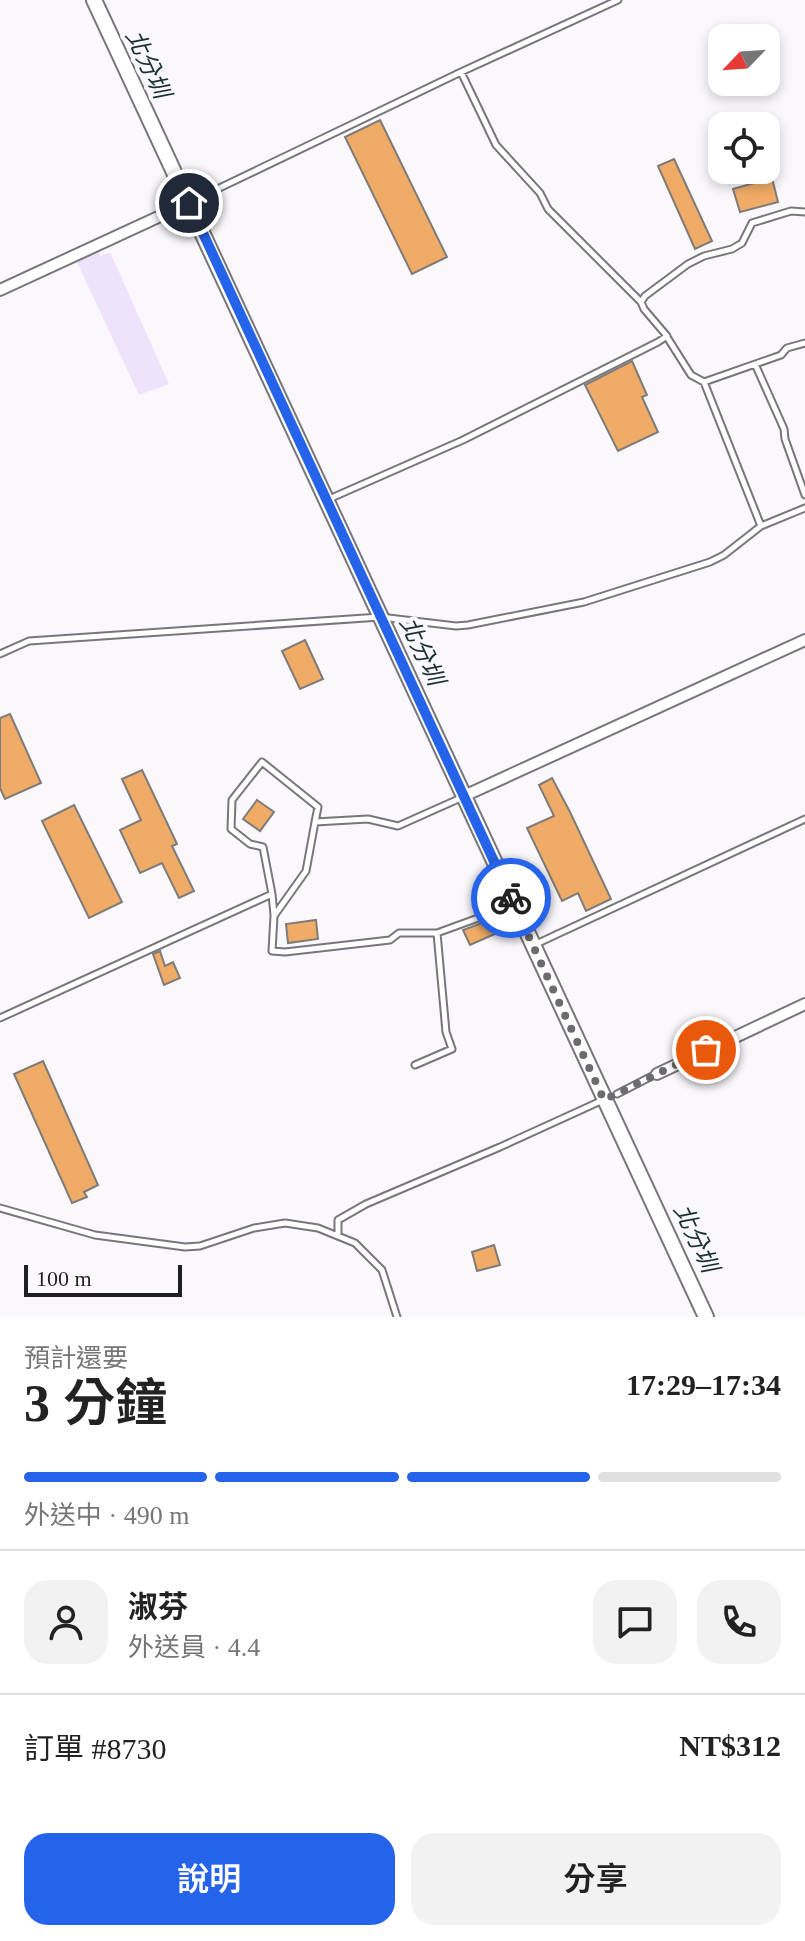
<!DOCTYPE html>
<html lang="zh-TW">
<head>
<meta charset="utf-8">
<style>
	:root { --surface:#fff; --page:#f2f2f2; --text:#222; --muted:#767676; --line:#e0e0e0; --accent:#2563eb }
	body { margin:0; font-family:"Times New Roman","Noto Sans TC",serif; background:var(--page); color:var(--text); height:100vh; display:flex; flex-direction:column; font-size:30px; white-space:nowrap }
	* { box-sizing:border-box; margin:0 }
	p { font-size:26px; color:var(--muted) }
	.icon { flex:none; width:44px; height:44px; fill:none; stroke:currentColor; stroke-width:2; stroke-linecap:round; stroke-linejoin:round }
	.map { position:relative; height:1317px; overflow:hidden }
	.details { display:flex; flex-direction:column; background:var(--surface); flex:1 }
	.details>* { flex:none }
	.needle { width:52px; rotate:245deg }
	.buttons { position:absolute; left:708px; top:24px; display:grid; gap:16px }
	.buttons a { display:grid; place-items:center; width:72px; height:72px; border-radius:16px; background:var(--surface); box-shadow:0 4px 12px #0003; font-size:40px }
	.scale { position:absolute; left:24px; bottom:20px; width:158px; box-sizing:border-box; padding-left:8px; border:4px solid #201f21; border-top:0; font-size:22px; line-height:28px; white-space:nowrap; color:#201f21; -webkit-text-stroke:6px #faf8fd; paint-order:stroke }
	.pin { position:absolute; display:grid; place-items:center; width:68px; height:68px; color:#fff; margin:-34px; border:4px solid #fff; border-radius:50%; box-shadow:0 2px 8px #0007 }
	.courier { position:absolute; display:grid; place-items:center; width:80px; height:80px; margin:-40px; border:6px solid #2563eb; border-radius:50%; background:#fff; color:#222; box-shadow:0 2px 10px #0007 }
	.head em { font-style:normal; font-weight:600 }
	.head div { display:flex; flex-direction:column-reverse }
	.head { display:flex; align-items:center; justify-content:space-between; height:136px; padding:0 24px }
	h1 { font-size:52px; font-weight:600; line-height:60px }
	.bar { display:grid; grid-template-columns:repeat(4,1fr); gap:12px 8px; align-content:center; height:96px; padding:0 24px }
	.bar i { height:10px; border-radius:6px; background:var(--line) }
	.bar .selected { background:var(--accent) }
	.bar p { grid-column:span 4 }
	.line { display:flex; align-items:center; gap:20px; padding:0 24px; border-top:2px solid var(--line) }
	.line div { flex:1 }
	.round { display:grid; place-items:center; flex:none; width:84px; height:84px; border-radius:24px; background:var(--page) }
	.button { display:flex; gap:16px; margin-top:auto; padding:16px 24px }
	.button a { flex:1; height:92px; border-radius:24px; background:var(--accent); color:#fff; font-size:32px; font-weight:600; line-height:92px; text-align:center }
	.button a+a { background:var(--page); color:var(--text) }
	.map>svg:first-child { display:block }
	.green { fill:#efe3fc }
	.building { fill:#f0ac67; stroke:#7f7b78; stroke-width:2 }
	.lines { fill:none; stroke-linecap:round; stroke-linejoin:round }
	.lane-casing { stroke:#78767a; stroke-width:9 }
	.street-casing { stroke:#78767a; stroke-width:14 }
	.secondary-casing { stroke:#78767a; stroke-width:18 }
	.lane { stroke:#fff; stroke-width:5 }
	.street { stroke:#fff; stroke-width:10 }
	.secondary { stroke:#fff; stroke-width:14 }
	.done { stroke:#6c6b6e; stroke-width:8; stroke-dasharray:0 14.4 }
	.route { stroke:#2563eb; stroke-width:10 }
	.labels { text-anchor:middle; dominant-baseline:central; stroke-width:8; stroke-linejoin:round; paint-order:stroke }
	.water-label { font-size:24px; font-style:italic; fill:#193133; stroke:#faf8fd }
</style>
</head>
<body>
<div class="map">
<svg width="805" height="1317" viewBox="0 0 805 1317">
	<rect width="100%" height="100%" fill="#faf8fd"/>
	<path class="green" d="M97,249L101,256L110,252L169,384L139,395L76,260Z"/>
	<path class="building" d="M380,120L447,257L412,274L345,137Z
		M674,159L712,241L695,249L658,166Z
		M772,178L778,202L740,212L733,189Z
		M632,361L647,395L642,397L658,432L618,451L585,385Z
		M305,640L323,679L300,689L282,651Z
		M10,714L41,783L5,799L0,788V718Z
		M142,770L177,844L172,846L194,891L179,898L162,863L140,873L120,830L141,820L122,779Z
		M552,778L570,812L611,899L586,911L578,893L562,901L527,828L554,816L539,785Z
		M257,800L274,812L260,831L243,819Z
		M74,805L122,902L89,918L42,821Z
		M498,917L504,930L470,945L463,930Z
		M316,920L318,939L288,943L286,924Z
		M160,951L165,966L173,962L180,978L164,985L153,954Z
		M43,1061L98,1185L84,1192L87,1197L72,1203L14,1074Z
		M494,1245L500,1265L477,1271L472,1252Z"/>
	<g class="lines">
		<g class="lane-casing">
			<path id="lane" d="M461,72L496,145L540,193L548,209L641,302
				M209,193L461,72L618,0
				M667,337L691,375L704,382L761,526
				M755,364L784,429L785,439L805,495
				M704,382L781,355L787,348L805,343
				M329,499L463,440L658,342L667,336L644,309L641,302L645,296L688,264L704,256L732,249L742,243L752,223L791,211L805,212
				M0,654L29,641L380,617L456,626L468,625L584,602L710,562L724,555L761,526L805,508
				M315,822L306,871L274,916L272,951L285,952L390,940L399,933H437L511,906
				M272,894L274,915
				M534,945L805,819
				M0,1018L272,894L263,847L250,844L231,829L232,800L262,762L318,807L315,822L368,819L398,826L463,797
				M415,1065L452,1049L446,1032L437,933
				M617,1094L656,1074
				M0,1208L95,1235L185,1247L200,1246L254,1228L285,1223L318,1228L355,1243L382,1270L397,1317
				M338,1236V1220L366,1204L500,1147L603,1100"/>
		</g>
		<g class="street-casing">
			<path id="street" d="M0,290L208,194
				M464,796L805,640
				M657,1074L805,1004"/>
		</g>
		<g class="secondary-casing">
			<path id="secondary" d="M94,0L706,1317"/>
		</g>
		<use href="#lane" class="lane"/>
		<use href="#street" class="street"/>
		<use href="#secondary" class="secondary"/>
	</g>
	<g class="lines">
		<path class="done" d="M511,898L604,1100L706,1050"/>
		<path class="route" d="M189,203L511,898"/>
	</g>
	<g class="labels">
		<g class="water-label">
			<text transform="translate(148 64) rotate(65)">北分圳</text>
			<text transform="translate(422 651) rotate(65)">北分圳</text>
			<text transform="translate(696 1238) rotate(65)">北分圳</text>
		</g>
	</g>
</svg>
<div class="buttons">
<a><svg class="needle" viewBox="-14 -14 28 28"><path d="M0-13l5 13h-10z" fill="#e53935"/><path d="M0 13l5-13h-10z" fill="#767676"/></svg></a>
<a><svg class="icon" aria-label="locate" viewBox="0 0 24 24"><circle cx="12" cy="12" r="6"/><path d="M12 2v4M12 18v4M2 12h4M18 12h4"/></svg></a>
</div>
<div class="scale">100 m</div>
<div class="pin" style="left:706px;top:1050px;background:#ea580c"><svg class="icon" aria-label="bag" viewBox="0 0 24 24"><path d="M5 8h14l-1 12H6zM9 8a3 3 0 0 1 6 0"/></svg></div>
<div class="pin" style="left:189px;top:203px;background:#1f2937"><svg class="icon" aria-label="home" viewBox="0 0 24 24"><path d="M3 11l9-7 9 7M6 9v11h12V9"/></svg></div>
<div class="courier" style="left:511px;top:898px"><svg class="icon" aria-label="bike" viewBox="0 0 24 24"><circle cx="6" cy="16" r="4"/><circle cx="18" cy="16" r="4"/><path d="M6 16l4-8h5l3 8M10 8l3 8H6M13 5h3"/></svg></div>
</div>
<section class="details">
<div class="head"><div><h1>3 分鐘</h1><p>預計還要</p></div><em>17:29–17:34</em></div>
<div class="bar"><i class="selected"></i><i class="selected"></i><i class="selected"></i><i></i><p>外送中 · 490 m</p></div>
<div class="line" style="height:144px"><a class="round"><svg class="icon" aria-label="person" viewBox="0 0 24 24"><circle cx="12" cy="8" r="4"/><path d="M4 21q1-7 8-7t8 7"/></svg></a><div><b>淑芬</b><p>外送員 · 4.4</p></div><a class="round"><svg class="icon" aria-label="chat" viewBox="0 0 24 24"><path d="M4 5h16v11H9l-5 4z"/></svg></a><a class="round"><svg class="icon" aria-label="phone" viewBox="0 0 24 24"><path d="M5 4h4l2 5-3 2q2 4 5 5l2-3 5 2v4C11 20 4 13 5 4z"/></svg></a></div>
<div class="line" style="height:104px"><div>訂單 #8730</div><b>NT$312</b></div>
<div class="button"><a>說明</a><a>分享</a></div>
</section>
</body>
</html>
